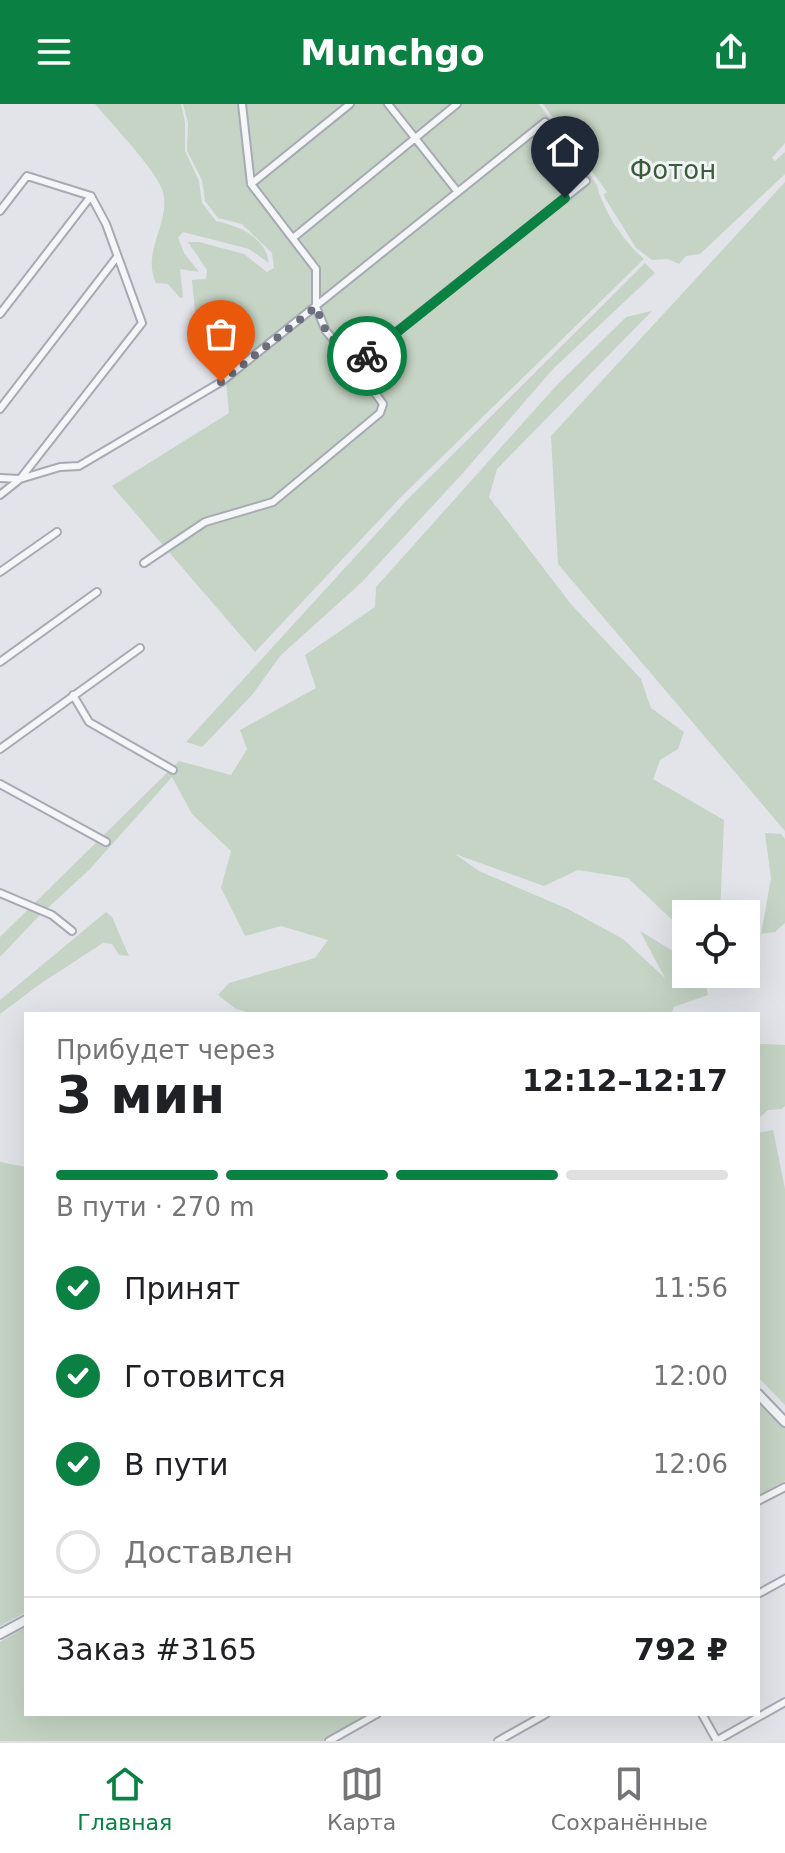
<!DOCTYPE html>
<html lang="ru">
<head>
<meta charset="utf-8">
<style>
	:root { --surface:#fff; --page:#f2f2f2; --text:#202124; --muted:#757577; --line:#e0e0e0; --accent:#0b8043 }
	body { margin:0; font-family:"DejaVu Sans",sans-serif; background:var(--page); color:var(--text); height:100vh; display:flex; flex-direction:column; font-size:30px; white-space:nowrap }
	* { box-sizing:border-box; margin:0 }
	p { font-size:26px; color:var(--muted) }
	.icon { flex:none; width:44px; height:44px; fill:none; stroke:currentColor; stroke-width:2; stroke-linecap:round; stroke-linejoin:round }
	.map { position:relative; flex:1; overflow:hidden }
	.panel { position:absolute; left:24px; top:908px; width:736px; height:704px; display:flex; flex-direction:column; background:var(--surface); border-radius:0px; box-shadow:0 8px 32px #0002 }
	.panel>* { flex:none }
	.tools { position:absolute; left:672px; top:796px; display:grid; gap:16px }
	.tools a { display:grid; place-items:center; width:88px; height:88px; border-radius:0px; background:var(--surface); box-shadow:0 8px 32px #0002; font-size:40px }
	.pin { position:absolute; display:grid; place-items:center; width:68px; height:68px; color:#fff; margin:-82px -34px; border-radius:50% 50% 50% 0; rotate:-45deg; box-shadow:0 0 8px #0007 }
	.pin .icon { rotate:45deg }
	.courier { position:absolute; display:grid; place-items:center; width:80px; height:80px; margin:-40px; border:6px solid #0b8043; border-radius:50%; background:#fff; color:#222; box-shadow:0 2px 10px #0007 }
	.overview em { font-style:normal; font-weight:700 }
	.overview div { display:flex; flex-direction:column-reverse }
	.overview { display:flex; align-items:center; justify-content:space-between; height:136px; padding:0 32px }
	h1 { font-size:52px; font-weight:700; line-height:60px }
	.bar { display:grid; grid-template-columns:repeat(4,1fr); gap:12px 8px; align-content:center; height:96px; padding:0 32px }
	.bar i { height:10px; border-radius:6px; background:var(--line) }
	.bar .on { background:var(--accent) }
	.bar p { grid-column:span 4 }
	.line { display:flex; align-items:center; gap:20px; padding:0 32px; border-top:2px solid var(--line) }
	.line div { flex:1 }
	ol { padding:0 32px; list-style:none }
	li { display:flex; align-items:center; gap:24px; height:88px }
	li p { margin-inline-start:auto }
	li .icon { padding:8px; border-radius:50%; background:var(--accent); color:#fff; stroke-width:4 }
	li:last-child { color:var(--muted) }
	li i { width:44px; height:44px; border:4px solid var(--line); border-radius:50% }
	header { display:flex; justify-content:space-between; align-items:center; height:104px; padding:0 32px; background:var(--accent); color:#fff; font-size:36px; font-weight:700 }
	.tab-bar { display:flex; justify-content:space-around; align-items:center; height:112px; border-top:2px solid var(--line); background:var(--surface); font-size:22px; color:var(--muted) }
	.tab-bar a { display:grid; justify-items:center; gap:4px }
	.tab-bar .on { color:var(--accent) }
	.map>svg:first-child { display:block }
	.green { fill:#c5d4c4 }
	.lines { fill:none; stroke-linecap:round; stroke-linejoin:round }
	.minor-casing { stroke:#a7aab4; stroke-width:10 }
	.tertiary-casing { stroke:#a7aab4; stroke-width:12 }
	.minor { stroke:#f5f6f8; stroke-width:6 }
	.tertiary { stroke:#f5f6f8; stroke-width:8 }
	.done { stroke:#6b6e7d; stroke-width:8; stroke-dasharray:0 14.4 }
	.route { stroke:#0b8043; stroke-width:10 }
	.labels { text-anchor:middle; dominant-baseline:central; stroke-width:6; stroke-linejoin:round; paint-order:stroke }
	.park-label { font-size:26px; fill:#395d39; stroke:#f2f3f7 }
</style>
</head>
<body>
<header><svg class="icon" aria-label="menu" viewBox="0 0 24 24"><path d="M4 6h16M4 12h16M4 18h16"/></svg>Munchgo<svg class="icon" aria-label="share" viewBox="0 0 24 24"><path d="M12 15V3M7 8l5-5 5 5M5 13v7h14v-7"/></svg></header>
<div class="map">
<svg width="785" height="1637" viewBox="0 0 785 1637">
	<rect width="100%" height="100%" fill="#e2e4ea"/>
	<path class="green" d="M95,0H181L185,18V47L199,77L202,99L216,117C240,122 265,133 269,159L249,145L183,128L178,134L184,149L199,168L180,165L183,193L180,194L168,180L156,179C141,148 171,118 163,88C158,68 111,19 95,0Z
		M183,0H539L597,81C603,107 624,138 644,155L401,393L255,548L112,382L229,309L225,266L208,248L197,230L192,176L206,175L207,166L188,138H199L244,150L267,168L274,164L272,149L242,120L218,114L205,97L202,76L187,47L188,19Z
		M543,0H785V39L772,54L775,57L785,48V70L700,150L686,152L679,160L668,155L652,156L636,144L605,94L604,90L607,88Z
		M785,78V727L558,460L551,332Z
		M645,159L655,169L553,265L463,369L361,479L281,551L252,591L202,643L186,638L406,397Z
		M652,207L497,365L489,393L570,499L641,575L651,604L684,628L678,645L660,656L653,675L724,716L720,810H686V829L628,774L578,766L544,782L455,750L479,767L568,805L623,835L665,874L640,827L686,855V870H704L708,891L674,903L671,910H254L236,905L218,891L229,879L315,854L328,836L281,822L245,832L221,784L231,747L192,710L172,673L90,765L38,813L0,853V833L179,657L231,671L247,645L240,626L316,584L305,551L375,503L376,483L556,282L626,213Z
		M765,729L781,730L785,735V819L775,828L761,830L771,774Z
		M106,808L112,813L129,852L119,851L112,840L103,839L40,880L0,910V896Z
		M760,940L785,941V1002L782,1005L768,1006L758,1015V943Z
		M773,1026L785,1085V1301L758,1273V1029Z
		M0,1058L26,1063V1508L0,1522Z
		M758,1296L785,1323V1377L758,1392Z
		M26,1523V1610H372L323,1637H0V1538Z"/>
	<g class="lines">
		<g class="minor-casing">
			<path id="minor" d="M242,0L251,80
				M388,0L457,87
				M251,80L350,0
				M0,107L27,72L91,92L106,120L142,219L20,375
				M293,134L457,0
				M0,210L91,92
				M355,261L586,77
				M0,305L117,153
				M0,374L20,375L0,391
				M20,375L60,363L79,362L221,278L545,18
				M144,459L205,418L273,398L380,309L383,300L355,261L326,227L316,203V165L251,80
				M0,468L57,428
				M0,558L97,488
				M73,591L89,618L173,666
				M0,645L140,544
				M0,680L106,738
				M0,789L52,811L72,827
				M758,1397L785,1383
				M758,1490L785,1475
				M702,1610L717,1637
				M329,1637L377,1610
				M498,1637L546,1610
				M716,1637L785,1598"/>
		</g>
		<g class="tertiary-casing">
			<path id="tertiary" d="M758,1290L785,1318
				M0,1530L26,1516"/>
		</g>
		<use href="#minor" class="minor"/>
		<use href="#tertiary" class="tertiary"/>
	</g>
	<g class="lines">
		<path class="done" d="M221,278L316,203L326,227L355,261L367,252"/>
		<path class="route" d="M367,252L565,94"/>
	</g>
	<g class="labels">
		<g class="park-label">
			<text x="673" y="66">Фотон</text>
		</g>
	</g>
</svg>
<div class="tools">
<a><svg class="icon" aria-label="locate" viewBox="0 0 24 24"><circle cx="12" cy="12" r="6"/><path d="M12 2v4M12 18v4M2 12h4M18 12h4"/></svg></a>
</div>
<div class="pin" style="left:221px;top:278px;background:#ea580c"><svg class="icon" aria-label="bag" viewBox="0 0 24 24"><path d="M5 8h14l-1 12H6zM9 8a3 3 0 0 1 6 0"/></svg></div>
<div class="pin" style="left:565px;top:94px;background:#1f2937"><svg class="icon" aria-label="home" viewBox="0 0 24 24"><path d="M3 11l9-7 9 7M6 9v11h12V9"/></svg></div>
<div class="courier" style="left:367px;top:252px"><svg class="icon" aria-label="bike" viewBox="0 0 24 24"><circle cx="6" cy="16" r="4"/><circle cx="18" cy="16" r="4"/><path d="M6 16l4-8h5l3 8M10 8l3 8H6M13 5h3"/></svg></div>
<section class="panel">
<div class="overview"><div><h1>3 мин</h1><p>Прибудет через</p></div><em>12:12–12:17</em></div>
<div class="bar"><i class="on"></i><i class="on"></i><i class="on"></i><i></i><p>В пути · 270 m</p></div>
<ol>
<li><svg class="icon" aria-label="check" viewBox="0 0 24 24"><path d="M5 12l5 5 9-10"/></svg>Принят<p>11:56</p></li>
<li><svg class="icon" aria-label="check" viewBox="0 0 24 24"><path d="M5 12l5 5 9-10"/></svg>Готовится<p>12:00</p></li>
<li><svg class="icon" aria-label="check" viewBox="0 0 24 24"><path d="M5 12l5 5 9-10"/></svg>В пути<p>12:06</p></li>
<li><i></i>Доставлен</li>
</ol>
<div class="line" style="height:104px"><div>Заказ #3165</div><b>792 ₽</b></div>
</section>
</div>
<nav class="tab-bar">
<a class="on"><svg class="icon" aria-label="home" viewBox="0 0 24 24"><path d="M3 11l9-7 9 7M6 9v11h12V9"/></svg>Главная</a>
<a><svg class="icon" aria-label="map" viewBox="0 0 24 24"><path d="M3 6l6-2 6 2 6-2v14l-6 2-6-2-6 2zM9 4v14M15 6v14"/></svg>Карта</a>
<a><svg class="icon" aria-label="saved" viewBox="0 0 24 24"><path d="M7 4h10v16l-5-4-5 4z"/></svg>Сохранённые</a>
</nav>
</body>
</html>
